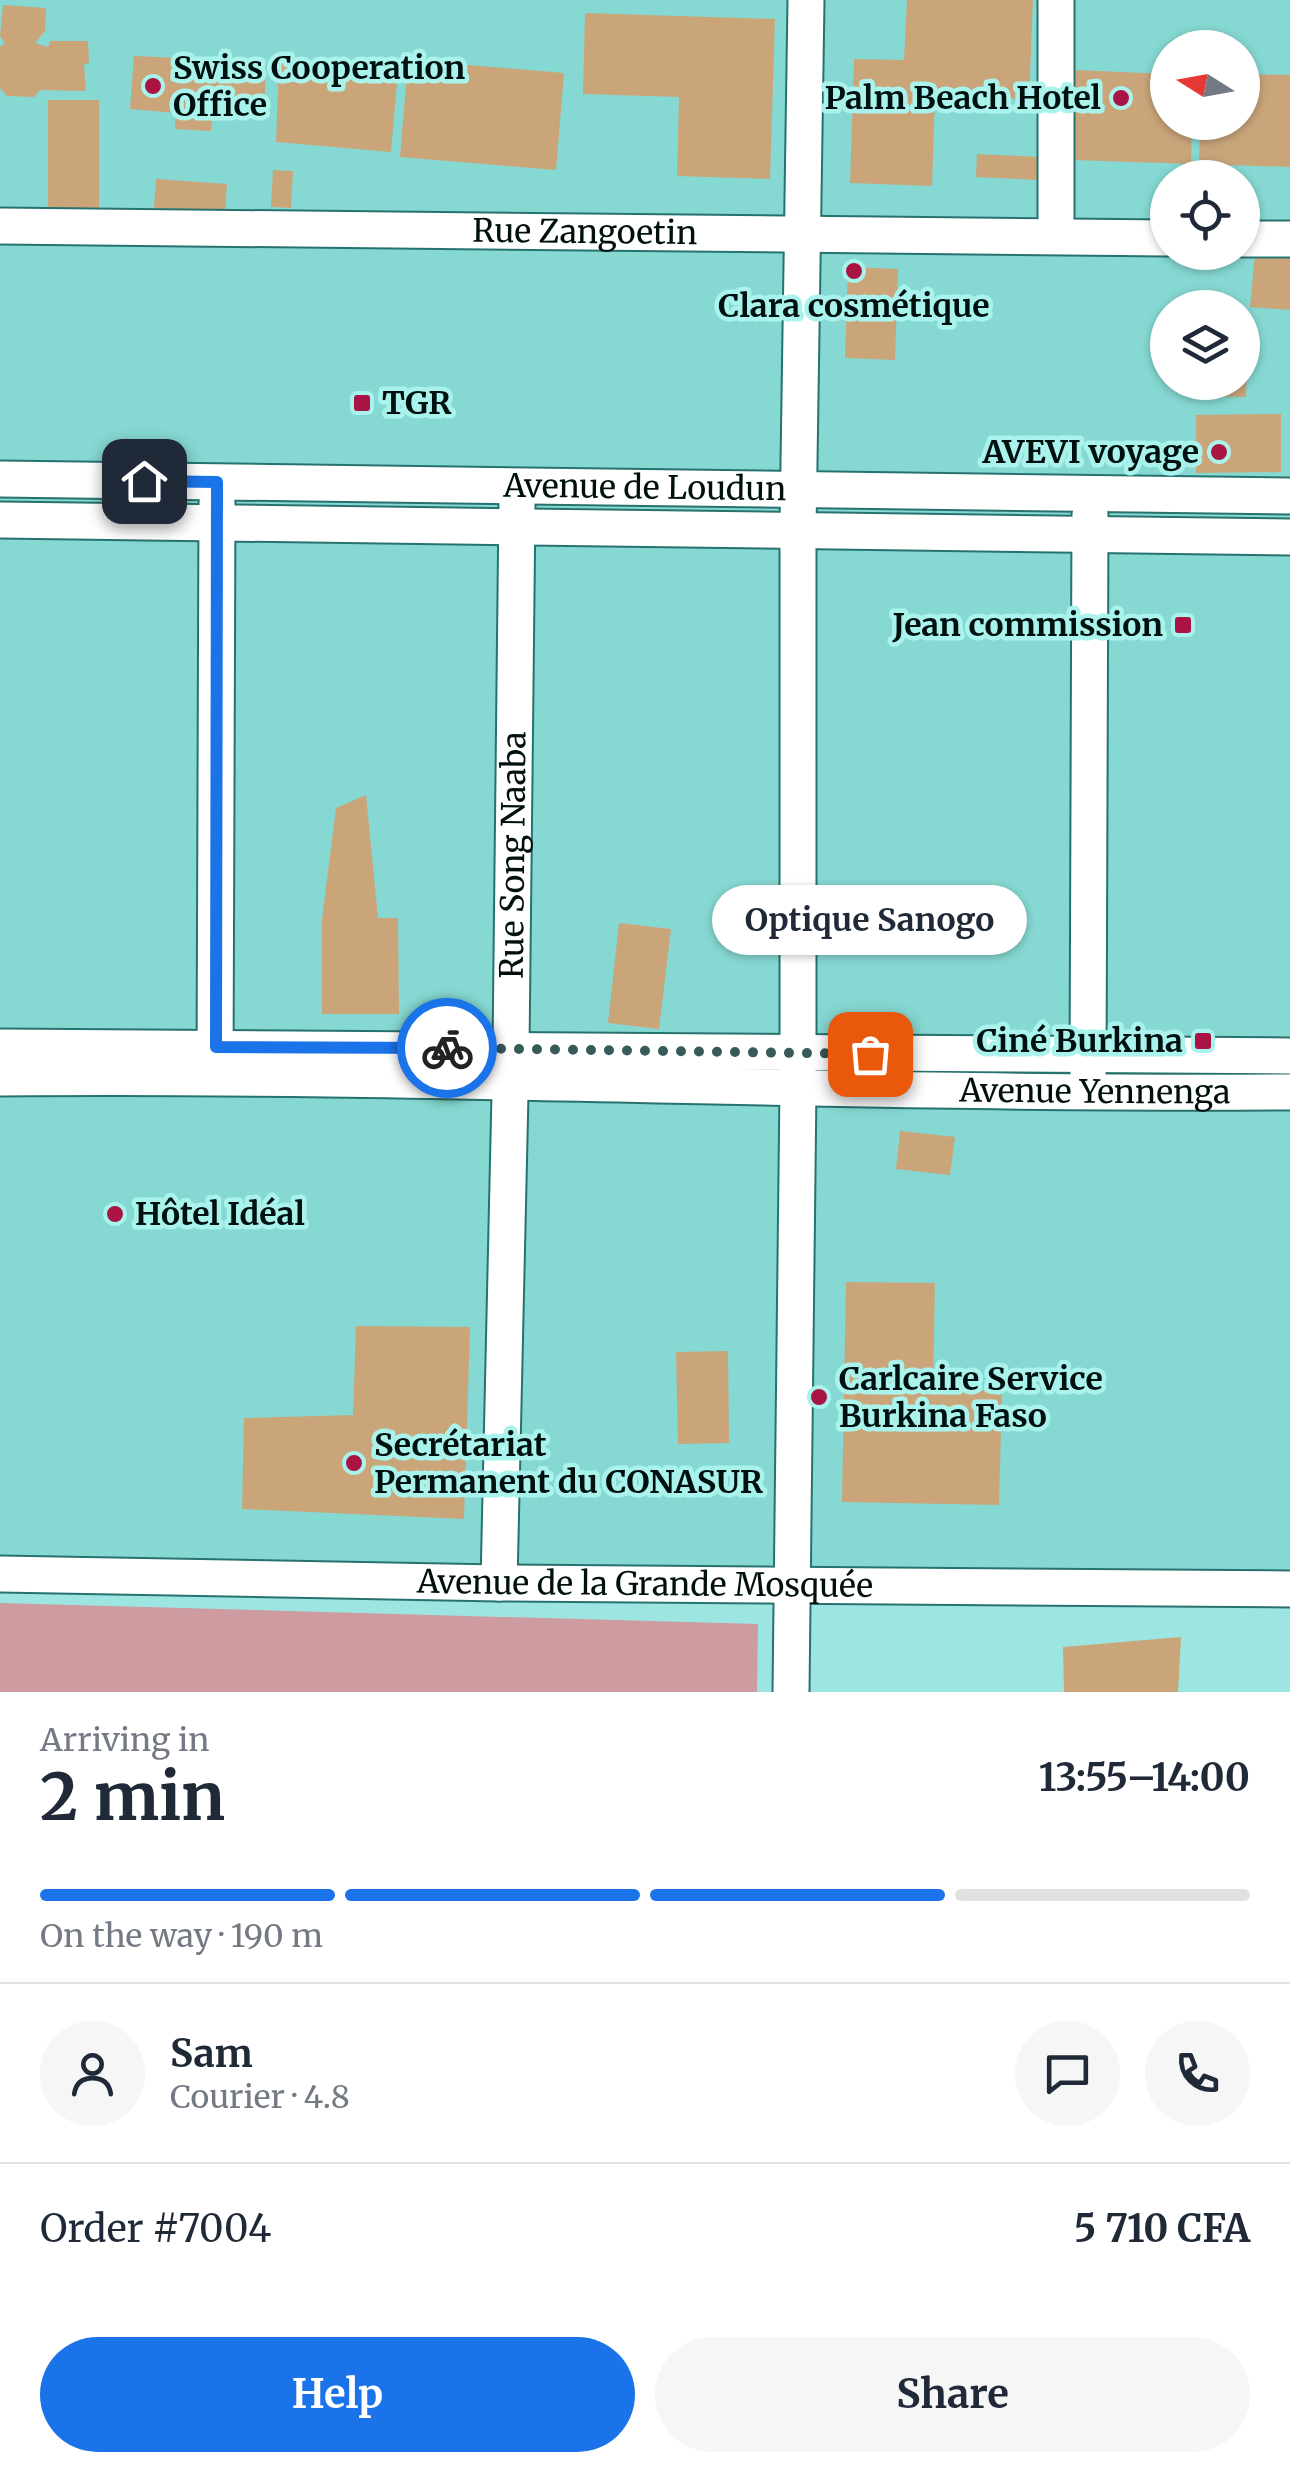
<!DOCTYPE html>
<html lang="en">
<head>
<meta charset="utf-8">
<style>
	:root { --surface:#fff; --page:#f6f6f7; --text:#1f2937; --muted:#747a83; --line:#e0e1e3; --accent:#1a73e8 }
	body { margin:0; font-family:Merriweather,serif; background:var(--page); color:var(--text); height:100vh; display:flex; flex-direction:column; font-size:38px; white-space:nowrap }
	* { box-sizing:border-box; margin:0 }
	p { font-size:32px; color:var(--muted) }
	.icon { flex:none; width:55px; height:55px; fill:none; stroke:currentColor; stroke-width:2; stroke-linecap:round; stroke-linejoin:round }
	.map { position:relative; height:1692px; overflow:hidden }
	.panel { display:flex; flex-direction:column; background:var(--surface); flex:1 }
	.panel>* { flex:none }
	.needle { width:65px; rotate:281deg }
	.fabs { position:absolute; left:1150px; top:30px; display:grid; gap:20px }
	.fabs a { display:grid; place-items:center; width:110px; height:110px; border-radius:50%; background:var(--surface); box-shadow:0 2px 8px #0004; font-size:50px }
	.pin { position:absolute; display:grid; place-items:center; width:85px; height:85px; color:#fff; margin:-42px; border-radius:20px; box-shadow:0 5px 15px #0006 }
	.courier { position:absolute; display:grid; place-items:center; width:100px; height:100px; margin:-50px; border:8px solid #1a73e8; border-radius:50%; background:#fff; color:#222; box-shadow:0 2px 12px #0007 }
	.bubble { position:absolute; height:70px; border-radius:35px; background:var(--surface); box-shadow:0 2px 8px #0004; font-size:32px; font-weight:700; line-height:70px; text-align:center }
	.summary em { font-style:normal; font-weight:700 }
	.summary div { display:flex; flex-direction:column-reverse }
	.summary { display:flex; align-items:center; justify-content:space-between; height:170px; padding:0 40px }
	h1 { font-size:65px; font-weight:700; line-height:75px }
	.bar { display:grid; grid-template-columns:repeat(4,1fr); gap:15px 10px; align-content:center; height:120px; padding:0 40px }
	.bar i { height:12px; border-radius:8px; background:var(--line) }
	.bar .active { background:var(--accent) }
	.bar p { grid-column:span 4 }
	.line { display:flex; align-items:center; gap:25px; padding:0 40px; border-top:2px solid var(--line) }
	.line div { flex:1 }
	.round { display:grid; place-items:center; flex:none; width:105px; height:105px; border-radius:52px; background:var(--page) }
	.button { display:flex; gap:20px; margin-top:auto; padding:20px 40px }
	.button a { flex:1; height:115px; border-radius:60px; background:var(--accent); color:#fff; font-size:40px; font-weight:700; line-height:115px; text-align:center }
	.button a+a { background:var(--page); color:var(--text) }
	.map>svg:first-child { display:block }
	.built { fill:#86d8d2; fill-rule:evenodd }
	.green { fill:#ce9ba1 }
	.building { fill:#caa57a }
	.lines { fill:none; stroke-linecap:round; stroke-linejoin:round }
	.minor-casing { stroke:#27726e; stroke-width:39 }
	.minor { stroke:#fff; stroke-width:35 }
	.done { stroke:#375b58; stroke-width:10; stroke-dasharray:0 18 }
	.route { stroke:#1a73e8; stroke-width:12 }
	.poi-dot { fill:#a91445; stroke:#aaf3ed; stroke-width:4 }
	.labels { text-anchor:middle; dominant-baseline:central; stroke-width:9; stroke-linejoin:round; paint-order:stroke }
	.poi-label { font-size:32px; font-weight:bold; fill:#00100f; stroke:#aaf3ed; text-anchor:start }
	.street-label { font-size:32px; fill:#00100f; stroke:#aaf3ed }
</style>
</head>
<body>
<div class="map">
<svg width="1290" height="1692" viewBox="0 0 1290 1692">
	<rect width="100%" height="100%" fill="#9de5e0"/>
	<path class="built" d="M0,0H1290V1589L0,1574ZM1168,48H1242V122H1168ZM1168,178H1242V252H1168ZM1168,308H1242V382H1168Z"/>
	<path class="green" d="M0,1603L758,1624L757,1692H0Z"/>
	<path class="building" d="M907,0H1033L1029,99L935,96L932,186L850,183L854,59L904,60Z
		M3,5L46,8L45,31L35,43L48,47L50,41H88L89,63L84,64L86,91L40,90L34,97L7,96L0,88V46L5,44L0,36Z
		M585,13L775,19L770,179L677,176L679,97L583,94Z
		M134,56L266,62L264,114H212L211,131L175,129L176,113L130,109Z
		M408,60L564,73L556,170L400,157Z
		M279,62L398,71L391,152L276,142Z
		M1074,70L1168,74V122H1192L1191,164L1072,160Z
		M1242,74L1290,75V167L1199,164L1200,122H1242Z
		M48,100H99V209H48Z
		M977,154L1040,157L1038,180L976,177Z
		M273,170L293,171L291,208L271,207Z
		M156,179L227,184L225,213L154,208Z
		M1255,254L1290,257V310L1250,307Z
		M848,267L898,269L895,360L845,358Z
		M1242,364H1247L1246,397L1202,396L1203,382H1242Z
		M1281,414V472L1196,473V415Z
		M366,795L378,918H398L399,1014H322V919L336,808Z
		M619,923L671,929L659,1029L608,1023Z
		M900,1131L955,1137L950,1175L896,1169Z
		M846,1282L935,1283L933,1389L1002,1391L999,1505L842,1502Z
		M356,1326L470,1327L464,1519L242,1509L244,1418L353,1415Z
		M728,1351L729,1443L678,1444L676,1352Z
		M1181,1637L1178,1692H1064L1063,1647Z"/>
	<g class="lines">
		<g class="minor-casing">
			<g id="minor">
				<path id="s1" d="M0,226L1168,238"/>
				<path d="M1056,236V0"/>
				<path d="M1242,239H1290"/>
				<path id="s2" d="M0,479L1290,496"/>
				<path d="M0,520L1290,537"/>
				<path d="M0,1047L1290,1056"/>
				<path d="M215,1071L217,503"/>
				<path id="s3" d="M0,1078C430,1074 860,1095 1290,1092"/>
				<path d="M1088,1078L1090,515"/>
				<path id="s4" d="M0,1574L499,1583L1290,1589"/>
				<path id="s5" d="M499,1583L511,1049L517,504"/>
				<path d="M791,1692L798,1087V529L806,0"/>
			</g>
		</g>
		<use href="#minor" class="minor"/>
	</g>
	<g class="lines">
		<path class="done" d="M447,1048L870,1054"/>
		<path class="route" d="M144,481L217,482L216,1047L447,1048"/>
	</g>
	<g class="poi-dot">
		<circle cx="153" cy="86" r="10"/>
		<circle cx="1121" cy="98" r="10"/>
		<circle cx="854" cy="271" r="10"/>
		<rect x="352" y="393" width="20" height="20" rx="5"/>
		<circle cx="1219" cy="452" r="10"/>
		<rect x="1173" y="615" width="20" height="20" rx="5"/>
		<rect x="1193" y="1031" width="20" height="20" rx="5"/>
		<circle cx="115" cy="1214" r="10"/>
		<circle cx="819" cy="1397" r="10"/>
		<circle cx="354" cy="1463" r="10"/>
	</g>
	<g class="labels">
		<g class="poi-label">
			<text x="173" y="68">Swiss Cooperation<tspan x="173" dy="37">Office</tspan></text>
			<text x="1101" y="98" text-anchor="end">Palm Beach Hotel</text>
			<text x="854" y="306" text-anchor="middle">Clara cosmétique</text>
			<text x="382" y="403">TGR</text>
			<text x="1199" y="452" text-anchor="end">AVEVI voyage</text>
			<text x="1163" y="625" text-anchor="end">Jean commission</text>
			<text x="1183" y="1041" text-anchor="end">Ciné Burkina</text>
			<text x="135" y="1214">Hôtel Idéal</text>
			<text x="839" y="1379">Carlcaire Service<tspan x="839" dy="37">Burkina Faso</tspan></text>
			<text x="374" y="1445">Secrétariat<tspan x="374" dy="37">Permanent du CONASUR</tspan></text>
		</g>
		<g class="street-label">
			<text stroke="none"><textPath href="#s1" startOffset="585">Rue Zangoetin</textPath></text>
			<text stroke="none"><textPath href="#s2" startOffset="645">Avenue de Loudun</textPath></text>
			<text stroke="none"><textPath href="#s5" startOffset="728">Rue Song Naaba</textPath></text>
			<text stroke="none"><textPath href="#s3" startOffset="1095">Avenue Yennenga</textPath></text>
			<text stroke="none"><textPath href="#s4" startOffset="645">Avenue de la Grande Mosquée</textPath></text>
		</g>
	</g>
</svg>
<div class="fabs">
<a><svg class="needle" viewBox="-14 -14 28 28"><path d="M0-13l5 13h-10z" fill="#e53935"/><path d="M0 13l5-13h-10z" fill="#747a83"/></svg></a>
<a><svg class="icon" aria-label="locate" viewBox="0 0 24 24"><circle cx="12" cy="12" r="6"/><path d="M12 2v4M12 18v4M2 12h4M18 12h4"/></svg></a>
<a><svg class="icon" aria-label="layers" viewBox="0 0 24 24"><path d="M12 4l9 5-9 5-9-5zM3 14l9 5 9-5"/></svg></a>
</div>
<div class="pin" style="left:870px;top:1054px;background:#ea580c"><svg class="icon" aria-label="bag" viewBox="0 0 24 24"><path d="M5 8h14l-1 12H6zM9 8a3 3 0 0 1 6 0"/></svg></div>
<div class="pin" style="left:144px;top:481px;background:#1f2937"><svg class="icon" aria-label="home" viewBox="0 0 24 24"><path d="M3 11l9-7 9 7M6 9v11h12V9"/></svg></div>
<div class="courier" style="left:447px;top:1048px"><svg class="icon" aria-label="bike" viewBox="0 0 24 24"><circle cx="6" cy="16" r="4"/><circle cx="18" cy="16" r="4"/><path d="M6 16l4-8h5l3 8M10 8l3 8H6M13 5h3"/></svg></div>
<div class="bubble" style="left:712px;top:885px;width:315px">Optique Sanogo</div>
</div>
<section class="panel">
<div class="summary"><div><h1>2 min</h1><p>Arriving in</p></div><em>13:55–14:00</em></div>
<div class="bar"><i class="active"></i><i class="active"></i><i class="active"></i><i></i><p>On the way · 190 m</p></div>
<div class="line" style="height:180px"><a class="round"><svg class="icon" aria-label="person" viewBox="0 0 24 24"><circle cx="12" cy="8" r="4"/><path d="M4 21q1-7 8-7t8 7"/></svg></a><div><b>Sam</b><p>Courier · 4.8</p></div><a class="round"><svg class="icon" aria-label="chat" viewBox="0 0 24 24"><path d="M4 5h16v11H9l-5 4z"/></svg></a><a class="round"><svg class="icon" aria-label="phone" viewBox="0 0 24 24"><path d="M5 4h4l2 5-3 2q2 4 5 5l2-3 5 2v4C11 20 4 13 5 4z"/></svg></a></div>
<div class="line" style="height:130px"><div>Order #7004</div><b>5 710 CFA</b></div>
<div class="button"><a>Help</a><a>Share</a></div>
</section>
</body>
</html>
